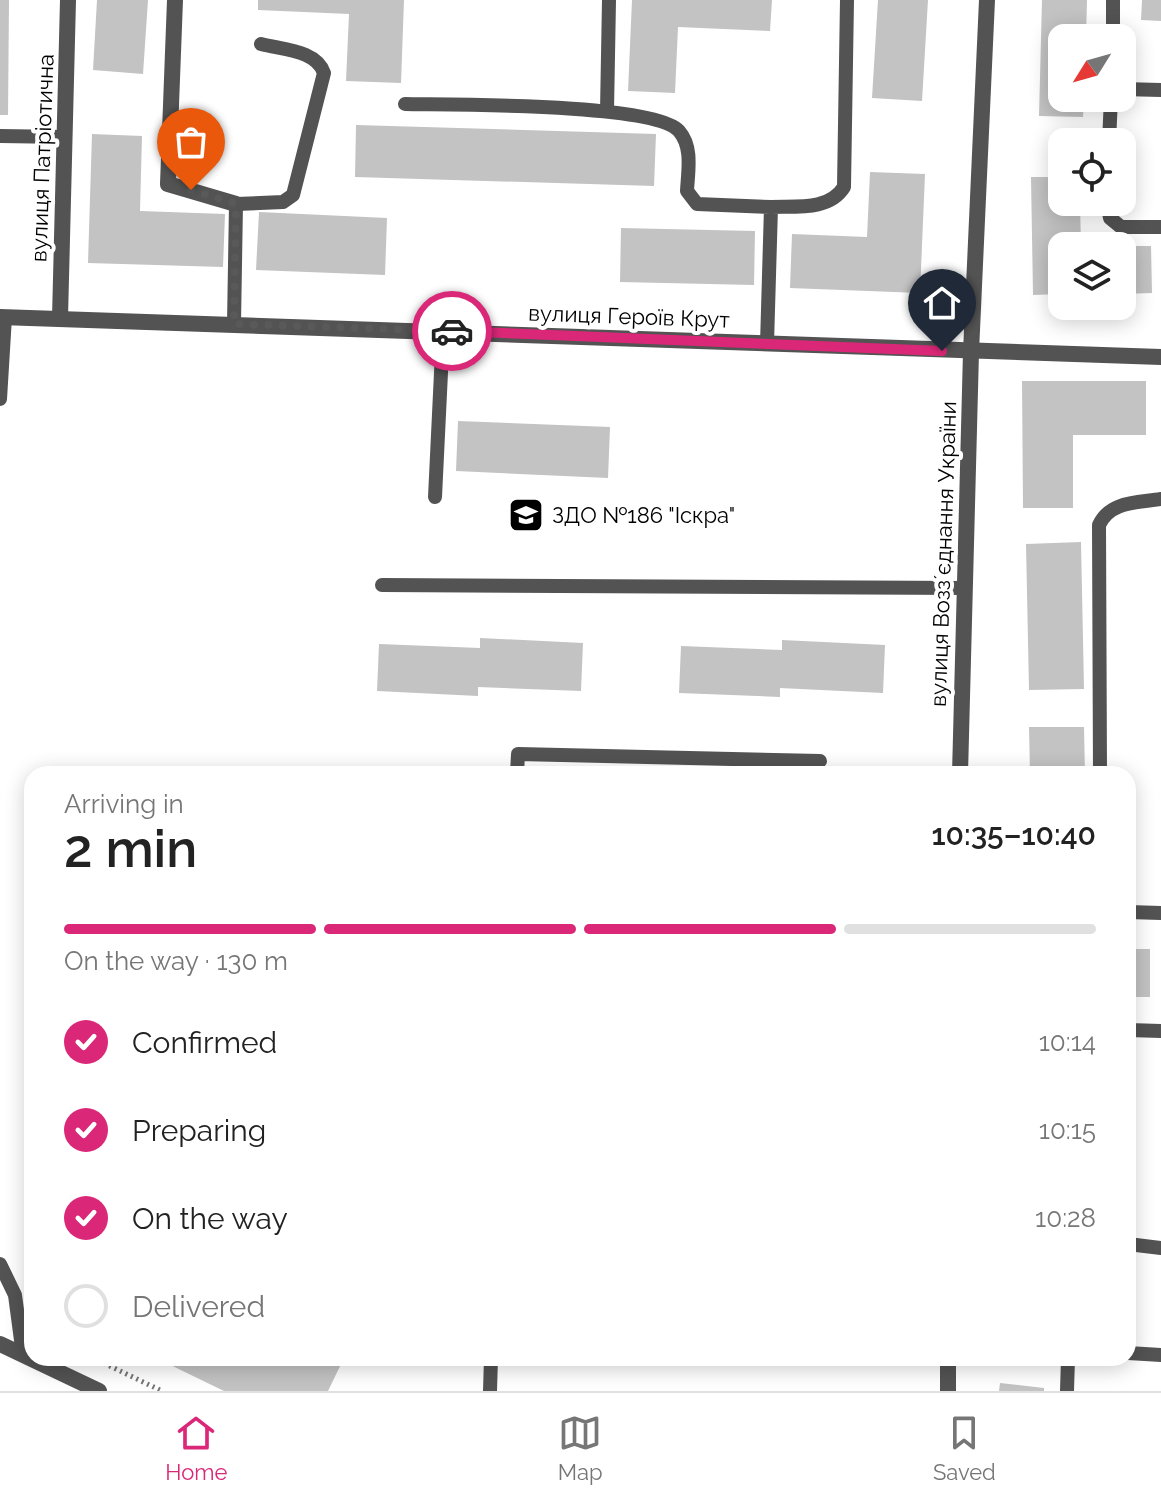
<!DOCTYPE html>
<html lang="en">
<head>
<meta charset="utf-8">
<style>
	:root { --surface:#fff; --page:#f6f6f6; --text:#222; --muted:#767676; --line:#e0e0e0; --accent:#db2777 }
	body { margin:0; font-family:Raleway,sans-serif; background:var(--page); color:var(--text); height:100vh; display:flex; flex-direction:column; font-size:30px; white-space:nowrap }
	* { box-sizing:border-box; margin:0 }
	p { font-size:26px; color:var(--muted) }
	.icon { flex:none; width:44px; height:44px; fill:none; stroke:currentColor; stroke-width:2; stroke-linecap:round; stroke-linejoin:round }
	.map { position:relative; flex:1; overflow:hidden }
	.side { position:absolute; left:24px; top:766px; width:1112px; height:600px; display:flex; flex-direction:column; background:var(--surface); border-radius:24px; box-shadow:0 4px 20px #0003 }
	.side>* { flex:none }
	.needle { width:52px; rotate:233deg }
	.tools { position:absolute; left:1048px; top:24px; display:grid; gap:16px }
	.tools a { display:grid; place-items:center; width:88px; height:88px; border-radius:16px; background:var(--surface); box-shadow:0 4px 20px #0003; font-size:40px }
	.pin { position:absolute; display:grid; place-items:center; width:68px; height:68px; color:#fff; margin:-82px -34px; border-radius:50% 50% 50% 0; rotate:-45deg; box-shadow:0 0 8px #0007 }
	.pin .icon { rotate:45deg }
	.courier { position:absolute; display:grid; place-items:center; width:80px; height:80px; margin:-40px; border:6px solid #db2777; border-radius:50%; background:#fff; color:#222; box-shadow:0 2px 10px #0007 }
	.summary em { font-style:normal; font-weight:600 }
	.summary div { display:flex; flex-direction:column-reverse }
	.summary { display:flex; align-items:center; justify-content:space-between; height:136px; padding:0 40px }
	h1 { font-size:52px; font-weight:600; line-height:60px }
	.bar { display:grid; grid-template-columns:repeat(4,1fr); gap:12px 8px; align-content:center; height:96px; padding:0 40px }
	.bar i { height:10px; border-radius:6px; background:var(--line) }
	.bar .current { background:var(--accent) }
	.bar p { grid-column:span 4 }
	ol { padding:0 40px; list-style:none }
	li { display:flex; align-items:center; gap:24px; height:88px }
	li p { margin-inline-start:auto }
	li .icon { padding:8px; border-radius:50%; background:var(--accent); color:#fff; stroke-width:4 }
	li:last-child { color:var(--muted) }
	li i { width:44px; height:44px; border:4px solid var(--line); border-radius:50% }
	.dock { display:flex; justify-content:space-around; align-items:center; height:112px; border-top:2px solid var(--line); background:var(--surface); font-size:22px; color:var(--muted) }
	.dock a { display:grid; justify-items:center; gap:4px }
	.dock .current { color:var(--accent) }
	.map>svg:first-child { display:block }
	.building { fill:#c3c3c3 }
	.lines { fill:none; stroke-linecap:round; stroke-linejoin:round }
	.path { stroke:#757575; stroke-width:5; stroke-dasharray:2 4; stroke-linecap:butt }
	.service { stroke:#535353; stroke-width:14 }
	.minor { stroke:#535353; stroke-width:16 }
	.tertiary { stroke:#535353; stroke-width:16 }
	.done { stroke:#595959; stroke-width:8; stroke-dasharray:0 14.4 }
	.route { stroke:#db2777; stroke-width:10 }
	.labels { text-anchor:middle; dominant-baseline:central; stroke-width:8; stroke-linejoin:round; paint-order:stroke }
	.street-label { font-size:22px; fill:#000; stroke:#fff }
	.poi-label { font-size:22px; fill:#000; stroke:#fff; text-anchor:start }
</style>
</head>
<body>
<div class="map">
<svg width="1161" height="1391" viewBox="0 0 1161 1391">
	<rect width="100%" height="100%" fill="#fff"/>
	<path class="building" d="M0,0H9L8,115H0Z
		M97,0H148L143,74L93,70Z
		M258,0H404L401,83L346,81L349,14L258,10Z
		M632,0H772L770,31L678,27L675,93L628,91Z
		M878,0H928L922,101L872,98Z
		M1042,0H1087L1086,38H1062V98H1084L1083,117L1039,116Z
		M1142,0H1161V21L1141,20Z
		M356,125L656,134L654,186L355,177Z
		M92,134L142,136L140,211L225,214L223,267L88,263Z
		M870,172L925,174L920,293L790,288L792,234L867,237Z
		M1031,177H1062V202H1080L1081,246H1062V294L1033,295Z
		M259,212L387,218L385,275L256,270Z
		M621,228L755,231L754,285L620,282Z
		M1122,246H1151L1152,293L1122,294Z
		M1022,381H1146V435H1073V508H1023Z
		M458,421L610,427L608,478L456,471Z
		M1081,542L1084,689L1029,690L1026,544Z
		M480,638L583,643L581,691L478,687V696L377,691L379,644L480,648Z
		M782,640L885,645L883,693L780,688V697L679,693L681,646L782,650Z
		M1029,727H1084L1085,774H1030Z
		M1128,949H1150V997H1128Z
		M1128,1264L1136,1265L1130,1317L1128,1316Z
		M156,1358H344L328,1391H224Z
		M1000,1383L1044,1388V1391H999Z"/>
	<g class="lines">
		<path class="path" d="M93,1358L162,1391"/>
		<path class="service" d="M1113,38V0
			M1122,89L1161,90
			M405,104C450,105 655,103 679,131C693,147 688,171 687,191L697,204L771,207
			M607,111L609,0
			M0,136L65,137
			M1109,142L1111,98
			M1107,202L1110,218L1121,227H1161
			M234,324L236,204L283,202L293,195L324,73C316,50 283,50 261,44
			M767,344L771,207C796,206 829,211 844,187L847,0
			M0,399L5,317
			M435,497L443,331
			M382,585L964,588
			M517,774L518,754L820,761
			M1100,774L1099,525C1110,501 1137,503 1161,499
			M1128,912L1161,913
			M1128,1030L1161,1031
			M1128,1244L1161,1248
			M0,1264L15,1295L23,1355
			M1128,1353L1161,1355
			M490,1391L491,1358
			M1067,1391L1068,1358"/>
		<path class="minor" d="M175,0L168,184L236,204
			M60,318L68,0
			M960,774L971,352L987,0
			M948,1391V1358"/>
		<path class="tertiary" d="M0,317L1161,357
			M0,1344L99,1391"/>
	</g>
	<g class="lines">
		<path class="done" d="M191,190L236,204L234,324L452,331"/>
		<path class="route" d="M452,331L942,351"/>
	</g>
	<defs>
		<g id="school-square" transform="scale(1.8)"><rect x="-9" y="-9" width="18" height="18" rx="4" fill="#000" stroke="#fff"/><path d="M0-5L7-2L0 1L-7-2ZM-4 1L0 2.5L4 1V4Q0 6-4 4Z" fill="#fff"/></g>
	</defs>
	<g fill-rule="evenodd">
		<use href="#school-square" x="526" y="515"/>
	</g>
	<g class="labels">
		<g class="street-label">
			<text transform="translate(42 158) rotate(-88)">вулиця Патріотична</text>
			<text transform="translate(629 316) rotate(2)">вулиця Героїв Крут</text>
			<text transform="translate(943 554) rotate(-88)">вулиця Воззʼєднання України</text>
		</g>
		<g class="poi-label">
			<text x="552" y="515">ЗДО №186 "Іскра"</text>
		</g>
	</g>
</svg>
<div class="tools">
<a><svg class="needle" viewBox="-14 -14 28 28"><path d="M0-13l5 13h-10z" fill="#e53935"/><path d="M0 13l5-13h-10z" fill="#767676"/></svg></a>
<a><svg class="icon" aria-label="locate" viewBox="0 0 24 24"><circle cx="12" cy="12" r="6"/><path d="M12 2v4M12 18v4M2 12h4M18 12h4"/></svg></a>
<a><svg class="icon" aria-label="layers" viewBox="0 0 24 24"><path d="M12 4l9 5-9 5-9-5zM3 14l9 5 9-5"/></svg></a>
</div>
<div class="pin" style="left:191px;top:190px;background:#ea580c"><svg class="icon" aria-label="bag" viewBox="0 0 24 24"><path d="M5 8h14l-1 12H6zM9 8a3 3 0 0 1 6 0"/></svg></div>
<div class="pin" style="left:942px;top:351px;background:#1f2937"><svg class="icon" aria-label="home" viewBox="0 0 24 24"><path d="M3 11l9-7 9 7M6 9v11h12V9"/></svg></div>
<div class="courier" style="left:452px;top:331px"><svg class="icon" aria-label="car" viewBox="0 0 24 24"><path d="M5 17H2v-5l4-1 3-4h7l3 4 3 1v5h-3M9 17h6M6 11h13"/><circle cx="7" cy="17" r="2"/><circle cx="17" cy="17" r="2"/></svg></div>
<section class="side">
<div class="summary"><div><h1>2 min</h1><p>Arriving in</p></div><em>10:35–10:40</em></div>
<div class="bar"><i class="current"></i><i class="current"></i><i class="current"></i><i></i><p>On the way · 130 m</p></div>
<ol>
<li><svg class="icon" aria-label="check" viewBox="0 0 24 24"><path d="M5 12l5 5 9-10"/></svg>Confirmed<p>10:14</p></li>
<li><svg class="icon" aria-label="check" viewBox="0 0 24 24"><path d="M5 12l5 5 9-10"/></svg>Preparing<p>10:15</p></li>
<li><svg class="icon" aria-label="check" viewBox="0 0 24 24"><path d="M5 12l5 5 9-10"/></svg>On the way<p>10:28</p></li>
<li><i></i>Delivered</li>
</ol>
</section>
</div>
<nav class="dock">
<a class="current"><svg class="icon" aria-label="home" viewBox="0 0 24 24"><path d="M3 11l9-7 9 7M6 9v11h12V9"/></svg>Home</a>
<a><svg class="icon" aria-label="map" viewBox="0 0 24 24"><path d="M3 6l6-2 6 2 6-2v14l-6 2-6-2-6 2zM9 4v14M15 6v14"/></svg>Map</a>
<a><svg class="icon" aria-label="saved" viewBox="0 0 24 24"><path d="M7 4h10v16l-5-4-5 4z"/></svg>Saved</a>
</nav>
</body>
</html>
